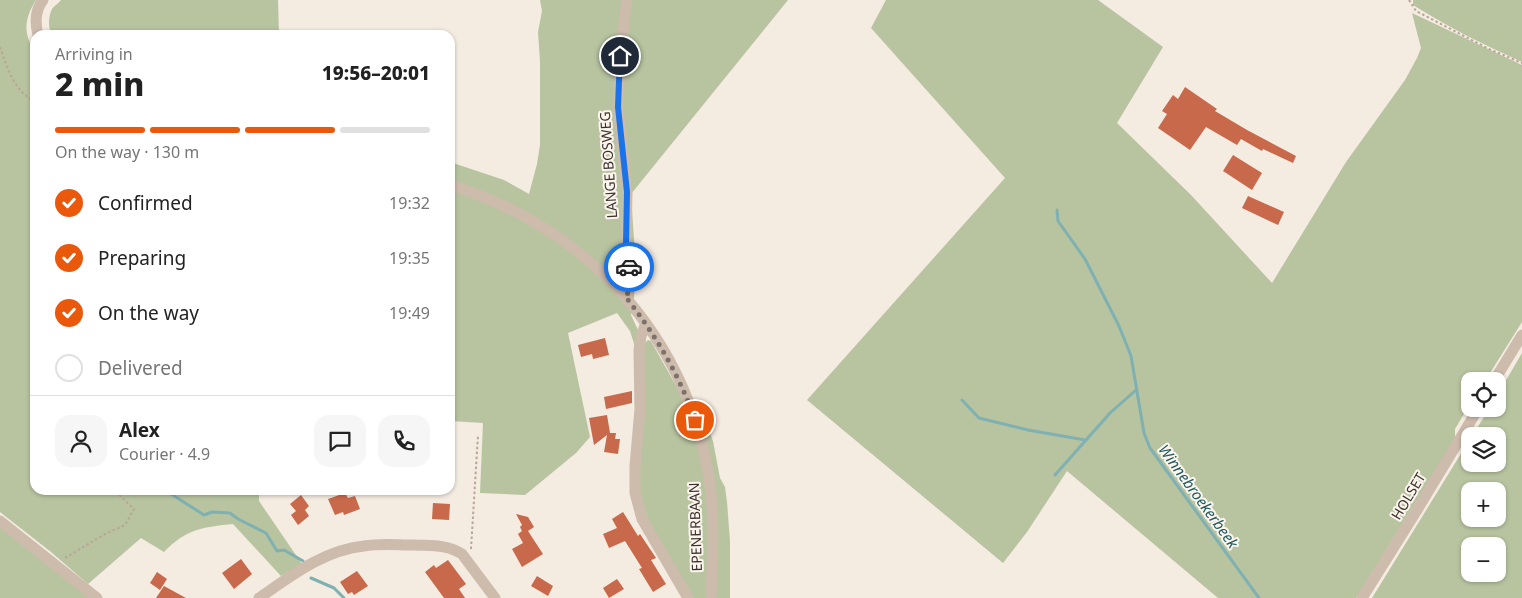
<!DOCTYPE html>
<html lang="en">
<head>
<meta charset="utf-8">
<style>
	:root { --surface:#fff; --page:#f6f6f6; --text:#222; --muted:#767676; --line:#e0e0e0; --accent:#ea580c }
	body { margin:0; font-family:"Noto Sans",sans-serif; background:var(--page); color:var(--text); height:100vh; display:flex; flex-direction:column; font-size:19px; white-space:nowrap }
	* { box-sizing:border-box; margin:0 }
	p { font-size:16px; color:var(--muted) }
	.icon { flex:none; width:28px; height:28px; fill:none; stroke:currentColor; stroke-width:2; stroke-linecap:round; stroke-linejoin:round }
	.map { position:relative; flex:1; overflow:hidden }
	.side { position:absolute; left:30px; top:30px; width:425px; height:465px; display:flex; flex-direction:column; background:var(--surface); border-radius:15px; box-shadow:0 1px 4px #0004 }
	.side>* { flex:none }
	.buttons { position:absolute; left:1461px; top:372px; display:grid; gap:10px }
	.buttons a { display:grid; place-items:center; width:45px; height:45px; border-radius:10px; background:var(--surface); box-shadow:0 1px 4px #0004; font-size:25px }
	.pin { position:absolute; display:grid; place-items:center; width:42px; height:42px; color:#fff; margin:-21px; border:2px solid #fff; border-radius:50%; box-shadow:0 1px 5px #0007 }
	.courier { position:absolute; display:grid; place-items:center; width:50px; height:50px; margin:-25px; border:4px solid #1a73e8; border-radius:50%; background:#fff; color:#222; box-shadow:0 1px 6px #0007 }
	.summary em { font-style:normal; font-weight:800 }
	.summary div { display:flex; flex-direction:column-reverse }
	.summary { display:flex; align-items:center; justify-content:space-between; height:85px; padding:0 25px }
	h1 { font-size:32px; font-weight:800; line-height:38px }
	.bar { display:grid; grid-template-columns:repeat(4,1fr); gap:8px 5px; align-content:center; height:60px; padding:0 25px }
	.bar i { height:6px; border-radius:4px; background:var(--line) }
	.bar .on { background:var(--accent) }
	.bar p { grid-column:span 4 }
	.line { display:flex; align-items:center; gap:12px; padding:0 25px; border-top:1px solid var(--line) }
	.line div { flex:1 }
	.round { display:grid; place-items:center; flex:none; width:52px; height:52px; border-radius:15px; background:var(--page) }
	ol { padding:0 25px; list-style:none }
	li { display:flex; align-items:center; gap:15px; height:55px }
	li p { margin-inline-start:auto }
	li .icon { padding:5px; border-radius:50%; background:var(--accent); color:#fff; stroke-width:4 }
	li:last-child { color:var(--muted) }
	li i { width:28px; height:28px; border:2px solid var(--line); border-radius:50% }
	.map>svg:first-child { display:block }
	.green { fill:#b8c4a0; fill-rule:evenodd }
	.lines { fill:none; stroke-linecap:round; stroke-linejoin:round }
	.stream { stroke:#7fb0b2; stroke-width:3 }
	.building { fill:#c8694b }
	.path { stroke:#b9a596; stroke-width:2; stroke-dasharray:2.5 2.5; stroke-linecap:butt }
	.minor { stroke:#cdbbac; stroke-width:11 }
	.done { stroke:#7c716b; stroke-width:5; stroke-dasharray:0 9 }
	.route { stroke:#1a73e8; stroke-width:6 }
	.labels { text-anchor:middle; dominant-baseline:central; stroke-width:4; stroke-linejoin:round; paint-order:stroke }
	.street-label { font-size:14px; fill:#3b302b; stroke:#fbf5ee }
	.water-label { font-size:15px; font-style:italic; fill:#1f5a5e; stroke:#fbf5ee }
</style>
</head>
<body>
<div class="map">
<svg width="1522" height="598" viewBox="0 0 1522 598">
	<rect width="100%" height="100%" fill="#f4ebe1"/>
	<path class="green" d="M0,0H36C25,17 22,34 35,50V490H259V501L302,564L281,576L233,524C203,527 186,529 164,552L141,538L88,584L51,552L0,512Z
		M61,0H278L279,35H52C48,29 48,16 52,9C54,6 59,3 61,0Z
		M540,0H788L631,194L635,255L634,299L631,315L638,330L636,350L630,331L617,313L568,333L590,437L576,453L525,495L480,493L483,423L450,421V162L504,180L529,194L537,164L540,145V61L538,32L542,11Z
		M886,0H1098L1163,47L1117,123L1191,195L1272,283L1346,162L1405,80L1417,58L1421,48L1412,13L1522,65V322L1485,381H1470V404L1455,429V439L1356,598H1218L1067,471L1027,532L1003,563L807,400L1005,178L871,28Z
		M1413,0H1522V62C1484,45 1448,27 1413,5Z
		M648,340L651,341L675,384L701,420L707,425L713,441L720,478L725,487L727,502L730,541V598H692L652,532L638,489L643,345Z
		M1522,353V598H1372L1470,439V464H1498V436H1472L1489,409H1498V394ZM1470,491H1498V519H1470ZM1470,546H1498V574H1470Z
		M0,524L91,598H0Z"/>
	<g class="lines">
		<path class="stream" d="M1057,210L1058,221L1085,259L1119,326L1131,356L1144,433L1150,448L1259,598
			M962,400L979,418L1028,430L1085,440
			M1055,475L1110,413L1136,390
			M165,490L204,515L212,512L230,513L238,519L266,533L277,551L284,550L303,561
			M311,578L334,588L344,598"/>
	</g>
	<path class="building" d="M1185,87L1217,109L1215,111L1247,130L1296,156L1293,163L1263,149L1262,151L1241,139L1237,145L1206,127L1190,150L1158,128L1167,114L1162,111L1173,95L1178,99Z
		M1233,155L1262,173L1252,190L1223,171Z
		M1248,196L1284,212L1278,225L1242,208Z
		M605,338L609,355L593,359L592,354L581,357L578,345Z
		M632,391V403L606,409L604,397Z
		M607,415L610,433H616L615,439H620L618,454L604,452L607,435L594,445L589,418Z
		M345,493L348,498L355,496L360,509L344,515L343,512L335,515L328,499Z
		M301,495L309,506L305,510L309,516L298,525L291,515L296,511L290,504Z
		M433,503L450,504L449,520L432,519Z
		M623,512L638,536L640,534L656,558L651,560L666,584L653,592L639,569L642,568L625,541L609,548L603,534L617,528L612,519Z
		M516,514L528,517L534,527L528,531L543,554L522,567L512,549L523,543L518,534L522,531L520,527L522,525Z
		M241,559L252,574L234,589L222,573Z
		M448,560L466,584L459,589L465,598H444L425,572L434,565L436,568Z
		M357,571L368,586L354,595L352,592L348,594L340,582Z
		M157,572L167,579L160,590L150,583Z
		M537,576L553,586L548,596L531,586Z
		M617,579L624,589L609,598L603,588Z
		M164,586L186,598H156Z"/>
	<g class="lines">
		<path class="path" d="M1409,0L1416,11L1489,49L1522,63
			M0,47C6,64 15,95 35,100
			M30,99L35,108
			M471,549L478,435
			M65,558L103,535L125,525L134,509L114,490"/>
		<path class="minor" d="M38,35C35,23 35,10 43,0
			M450,185C587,228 685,334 709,477C715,517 712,558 711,598
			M625,296L629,292L626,244L627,192L618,107L620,56L627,0
			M646,323L641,336L639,350L640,409L635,466V493L642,519L688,598
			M1494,381L1522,335
			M0,521L97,598
			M259,598C291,576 324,550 364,546C381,543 397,545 414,545C430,546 447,544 462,554L495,598
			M1362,598L1417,510L1478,409"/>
	</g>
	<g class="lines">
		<path class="done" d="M629,267V292L625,296C655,334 679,374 695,420"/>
		<path class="route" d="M620,56L618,107L627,192L626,244L629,267"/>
	</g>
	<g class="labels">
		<g class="street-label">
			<text transform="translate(608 165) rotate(-94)">LANGE BOSWEG</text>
			<text transform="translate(1408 496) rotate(-59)">HOLSET</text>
			<text transform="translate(695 527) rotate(-92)">EPENERBAAN</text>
		</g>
		<g class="water-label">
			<text transform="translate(1199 496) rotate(54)">Winnebroekerbeek</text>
		</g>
	</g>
</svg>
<div class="buttons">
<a><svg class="icon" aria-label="locate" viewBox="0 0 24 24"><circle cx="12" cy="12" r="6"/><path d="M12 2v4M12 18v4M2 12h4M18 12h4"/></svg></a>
<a><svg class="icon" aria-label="layers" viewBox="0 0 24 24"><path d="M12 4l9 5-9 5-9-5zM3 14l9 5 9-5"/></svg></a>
<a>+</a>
<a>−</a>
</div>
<div class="pin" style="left:695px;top:420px;background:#ea580c"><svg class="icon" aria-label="bag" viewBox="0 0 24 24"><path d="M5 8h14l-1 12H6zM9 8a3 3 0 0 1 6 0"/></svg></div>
<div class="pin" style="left:620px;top:56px;background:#1f2937"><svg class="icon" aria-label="home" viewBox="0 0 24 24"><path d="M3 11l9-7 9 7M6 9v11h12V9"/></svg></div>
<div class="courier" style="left:629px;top:267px"><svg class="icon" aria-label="car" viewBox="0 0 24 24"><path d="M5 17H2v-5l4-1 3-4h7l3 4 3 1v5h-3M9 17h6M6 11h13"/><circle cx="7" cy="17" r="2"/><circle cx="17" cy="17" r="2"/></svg></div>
<section class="side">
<div class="summary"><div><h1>2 min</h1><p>Arriving in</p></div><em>19:56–20:01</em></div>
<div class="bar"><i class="on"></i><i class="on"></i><i class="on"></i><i></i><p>On the way · 130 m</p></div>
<ol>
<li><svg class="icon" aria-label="check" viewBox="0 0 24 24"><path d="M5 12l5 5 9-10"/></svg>Confirmed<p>19:32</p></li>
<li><svg class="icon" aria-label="check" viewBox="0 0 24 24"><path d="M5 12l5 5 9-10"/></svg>Preparing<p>19:35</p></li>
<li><svg class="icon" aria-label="check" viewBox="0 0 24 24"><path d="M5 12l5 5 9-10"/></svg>On the way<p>19:49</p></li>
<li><i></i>Delivered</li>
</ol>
<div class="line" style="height:90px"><a class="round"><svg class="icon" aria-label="person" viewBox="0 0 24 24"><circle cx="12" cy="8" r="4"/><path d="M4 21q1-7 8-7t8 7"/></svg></a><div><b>Alex</b><p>Courier · 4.9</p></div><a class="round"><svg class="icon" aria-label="chat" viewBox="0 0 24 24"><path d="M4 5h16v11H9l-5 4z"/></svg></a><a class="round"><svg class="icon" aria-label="phone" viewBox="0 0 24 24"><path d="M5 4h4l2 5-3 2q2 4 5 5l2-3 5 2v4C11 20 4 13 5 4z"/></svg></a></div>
</section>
</div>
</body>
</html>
